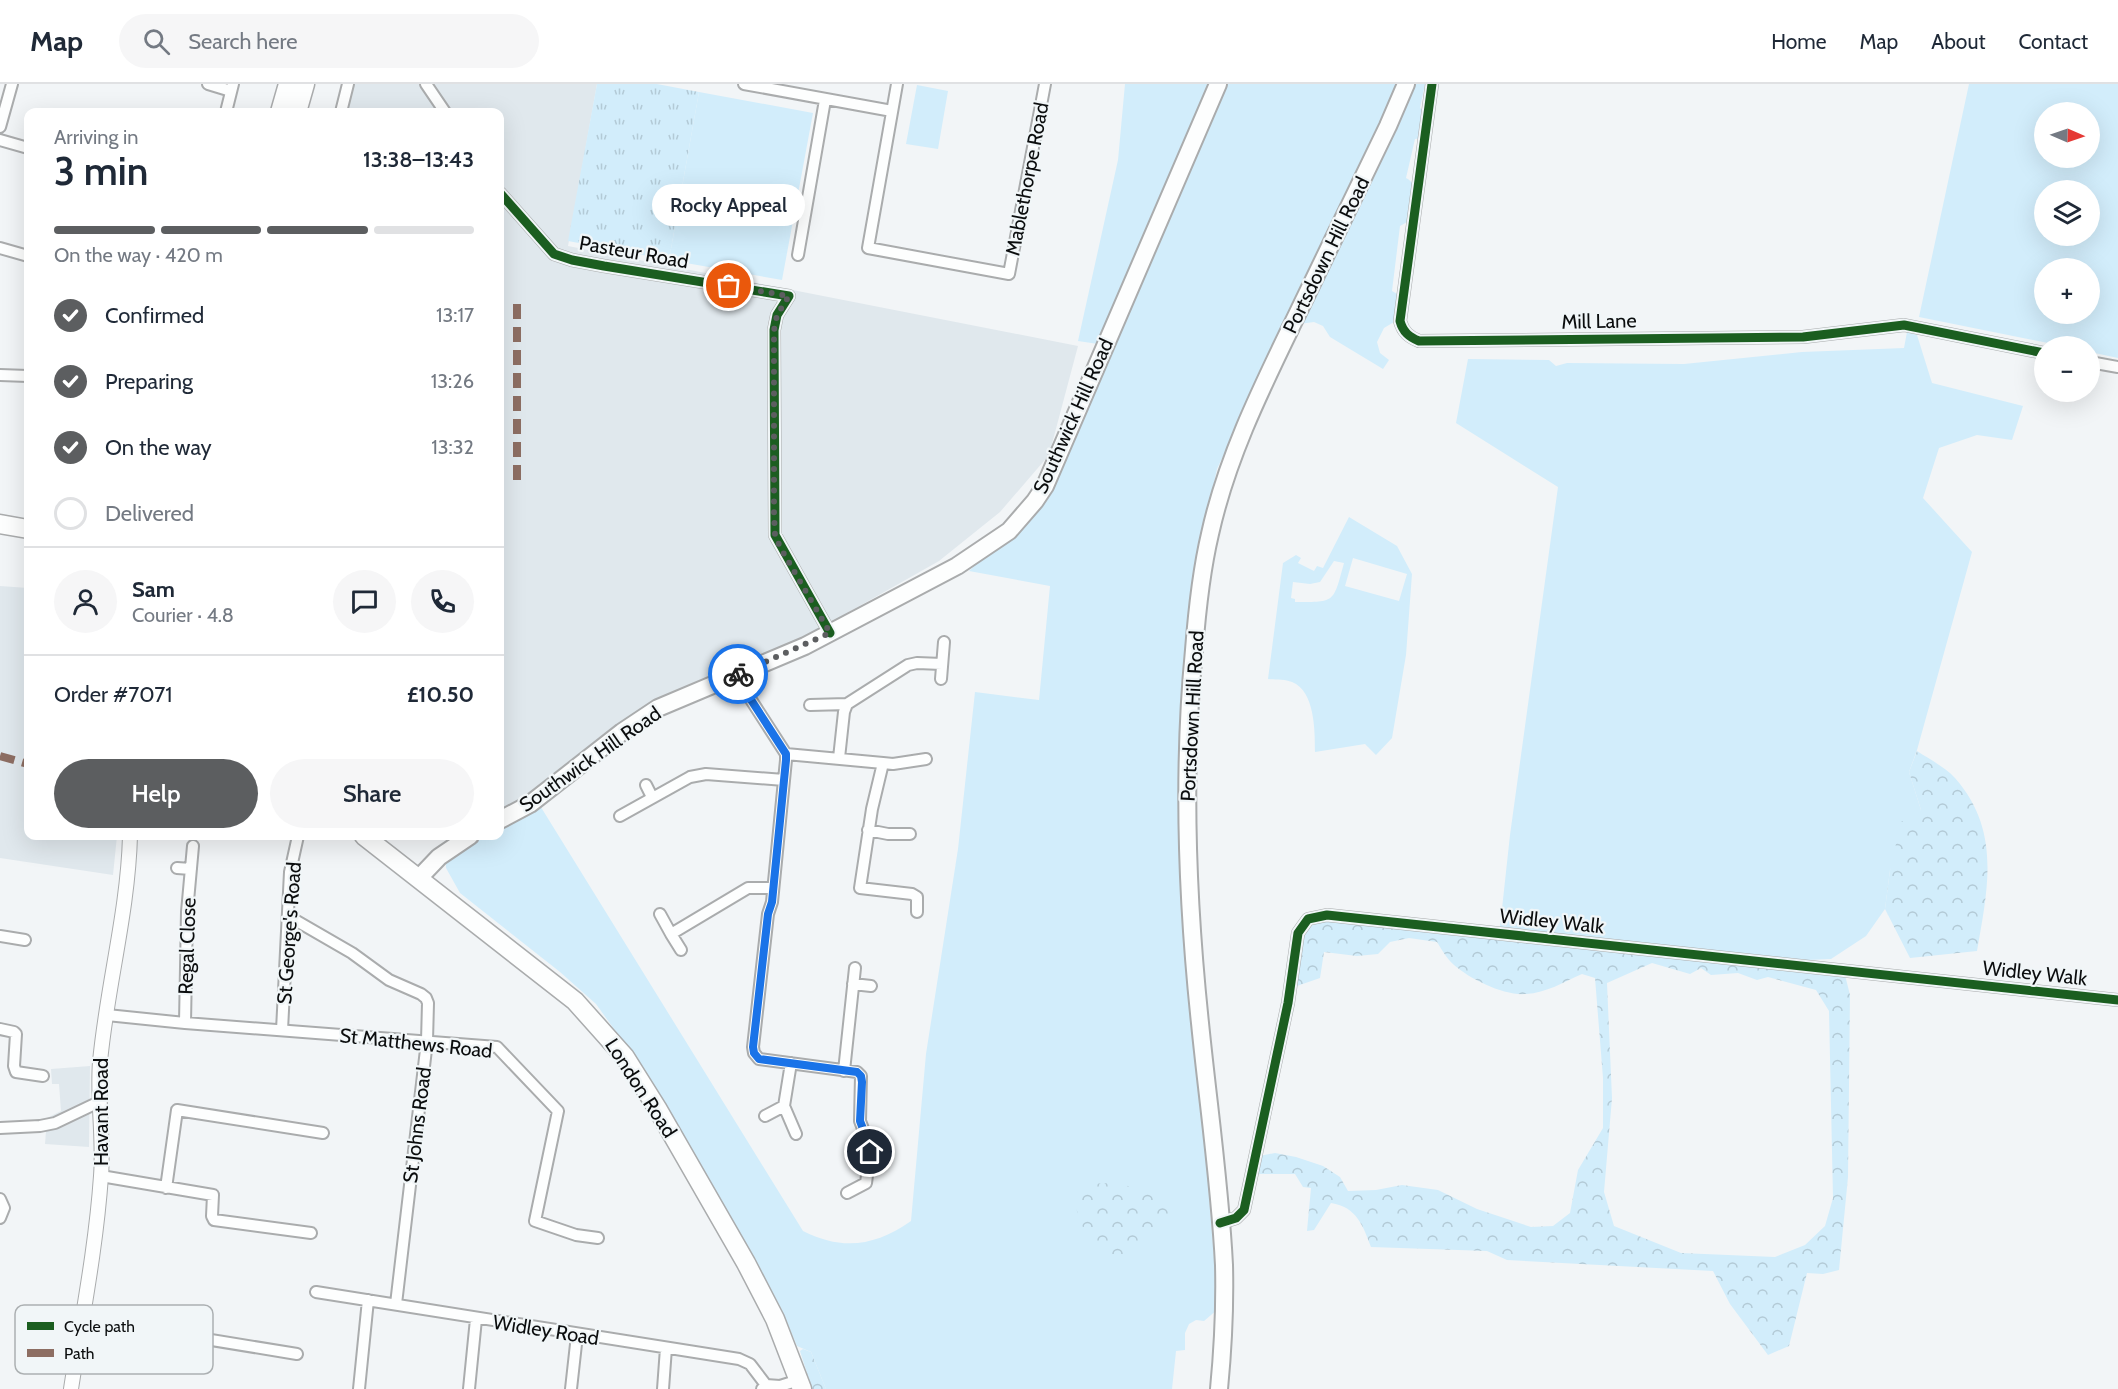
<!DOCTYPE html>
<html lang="en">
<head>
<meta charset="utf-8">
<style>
	:root { --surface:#fff; --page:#f6f6f7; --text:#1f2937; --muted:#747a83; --line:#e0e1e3; --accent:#5c5e60 }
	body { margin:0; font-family:Cabin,sans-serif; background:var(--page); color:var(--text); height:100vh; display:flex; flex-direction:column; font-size:22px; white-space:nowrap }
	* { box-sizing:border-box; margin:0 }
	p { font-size:20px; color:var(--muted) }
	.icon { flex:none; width:33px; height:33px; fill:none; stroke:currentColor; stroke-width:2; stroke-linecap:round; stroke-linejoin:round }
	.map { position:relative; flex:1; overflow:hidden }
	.side { position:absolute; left:24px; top:24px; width:480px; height:732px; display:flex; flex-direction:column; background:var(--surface); border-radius:12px; box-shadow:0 6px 24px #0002 }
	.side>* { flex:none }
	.needle { width:39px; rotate:92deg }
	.controls { position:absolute; left:2034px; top:18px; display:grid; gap:12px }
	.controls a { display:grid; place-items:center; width:66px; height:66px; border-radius:50%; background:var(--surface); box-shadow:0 6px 24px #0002; font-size:30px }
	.pin { position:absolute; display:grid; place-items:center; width:51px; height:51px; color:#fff; margin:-26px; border:3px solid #fff; border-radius:50%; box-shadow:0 2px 6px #0007 }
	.courier { position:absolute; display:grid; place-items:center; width:60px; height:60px; margin:-30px; border:4px solid #1a73e8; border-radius:50%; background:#fff; color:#222; box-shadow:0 2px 8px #0007 }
	.bubble { position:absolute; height:42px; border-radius:21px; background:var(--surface); box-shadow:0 6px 24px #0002; font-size:20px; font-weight:600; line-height:42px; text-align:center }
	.headline em { font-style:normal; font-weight:600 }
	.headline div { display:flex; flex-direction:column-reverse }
	.headline { display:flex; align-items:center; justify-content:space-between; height:102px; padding:0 30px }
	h1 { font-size:39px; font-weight:600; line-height:45px }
	.bar { display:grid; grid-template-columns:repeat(4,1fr); gap:9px 6px; align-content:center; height:72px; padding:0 30px }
	.bar i { height:8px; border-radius:4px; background:var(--line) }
	.bar .current { background:var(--accent) }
	.bar p { grid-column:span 4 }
	.line { display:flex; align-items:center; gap:15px; padding:0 30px; border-top:2px solid var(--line) }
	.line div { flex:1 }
	.round { display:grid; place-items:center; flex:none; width:63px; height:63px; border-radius:32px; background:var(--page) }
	ol { padding:0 30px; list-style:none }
	li { display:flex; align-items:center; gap:18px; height:66px }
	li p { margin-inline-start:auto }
	li .icon { padding:6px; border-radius:50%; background:var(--accent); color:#fff; stroke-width:4 }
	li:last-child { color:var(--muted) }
	li i { width:33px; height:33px; border:3px solid var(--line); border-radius:50% }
	.button { display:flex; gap:12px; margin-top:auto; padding:12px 30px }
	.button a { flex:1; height:69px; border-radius:36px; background:var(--accent); color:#fff; font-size:24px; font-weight:600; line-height:69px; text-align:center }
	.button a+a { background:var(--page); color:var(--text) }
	header { display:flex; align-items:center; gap:36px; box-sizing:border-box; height:84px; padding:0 30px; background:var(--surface); border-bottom:2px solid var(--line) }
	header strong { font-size:28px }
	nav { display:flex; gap:33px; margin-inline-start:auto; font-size:21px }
	.search { width:420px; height:54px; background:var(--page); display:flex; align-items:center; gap:15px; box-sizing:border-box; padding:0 21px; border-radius:33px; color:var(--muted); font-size:22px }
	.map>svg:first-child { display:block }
	.built { fill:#e0e8ed }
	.grass { fill:#d2edfb; fill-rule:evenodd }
	.forest { fill:url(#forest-crowns); fill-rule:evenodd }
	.park { fill:url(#park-tufts) }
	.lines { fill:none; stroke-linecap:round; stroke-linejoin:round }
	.minor-casing { stroke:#aaacad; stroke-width:14 }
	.tertiary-casing { stroke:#aaacad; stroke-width:16 }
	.secondary-casing { stroke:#aaacad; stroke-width:20 }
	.primary-casing { stroke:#aaacad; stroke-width:21 }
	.minor { stroke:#fdfefe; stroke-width:10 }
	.tertiary { stroke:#fdfefe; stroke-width:14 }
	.secondary { stroke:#fdfefe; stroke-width:16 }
	.primary { stroke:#fdfefe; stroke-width:18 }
	.quiet { stroke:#8d6e63; stroke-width:8; stroke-dasharray:15 8; stroke-linecap:butt }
	.cycleway-casing { stroke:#f1f6f8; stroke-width:13 }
	.cycleway { stroke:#1b5e20; stroke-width:9 }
	.done { stroke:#5c5e60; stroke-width:6; stroke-dasharray:0 10.8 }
	.route { stroke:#1a73e8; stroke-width:8 }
	.labels { text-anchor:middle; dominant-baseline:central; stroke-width:4.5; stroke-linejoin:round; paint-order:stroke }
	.street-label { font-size:20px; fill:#0b0d0e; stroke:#f1f6f8 }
	.key { fill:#f1f6f8; stroke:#acb0b2; stroke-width:1.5 }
	.key-label { font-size:16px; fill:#0b0d0e }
</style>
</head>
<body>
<header>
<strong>Map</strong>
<div class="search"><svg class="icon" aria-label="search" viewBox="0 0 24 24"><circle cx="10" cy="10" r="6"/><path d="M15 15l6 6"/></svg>Search here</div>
<nav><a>Home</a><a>Map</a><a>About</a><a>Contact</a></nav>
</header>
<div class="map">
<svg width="2118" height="1305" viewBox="0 0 2118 1305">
	<defs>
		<pattern id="forest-crowns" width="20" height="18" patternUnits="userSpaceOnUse" patternTransform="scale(1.5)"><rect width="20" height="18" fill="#d2edfb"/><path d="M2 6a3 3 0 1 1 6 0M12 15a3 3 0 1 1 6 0" fill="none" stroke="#b3cad6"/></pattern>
		<pattern id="park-tufts" width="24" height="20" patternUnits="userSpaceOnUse" patternTransform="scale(1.5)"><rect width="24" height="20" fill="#d2edfb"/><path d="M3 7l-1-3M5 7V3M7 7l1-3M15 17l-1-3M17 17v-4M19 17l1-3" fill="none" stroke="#b3cad6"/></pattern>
	</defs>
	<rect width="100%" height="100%" fill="#f2f5f7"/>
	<path class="built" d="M353,0H597L568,162L1078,262L1049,371L1000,428L939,477L787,563L658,618L532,711L500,726V28H346Z
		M0,502L28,504V752H117L113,791L0,774Z
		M90,982L89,1063L45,1060L47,1034L61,1027L59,1000H52L51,985Z"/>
	<path class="grass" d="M1125,0H1209L1098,260L1078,257L1118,76Z
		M1223,0H1399L1217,385L1200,464L1183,578L1180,646V762L1183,852L1206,1072L1218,1225L1204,1237L1196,1236L1189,1240L1185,1249V1266L1176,1267L1172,1305H826L811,1268L797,1262L781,1224L754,1176L696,1079L666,1022L632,970L596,920L560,888L460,809L446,784V778L454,769L485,752H500V743L539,720L803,1147C843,1167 875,1162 911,1137L926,970L958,765L975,608L1039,616L1050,502L969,487L1043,417Z
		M1414,0H1425L1420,24L1425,28L1421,54L1415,55L1406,94C1422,102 1412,122 1409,137L1400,142L1392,207L1399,211V230L1394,238L1384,244L1377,258L1380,269L1389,276L1383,285L1330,253L1323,242L1314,238L1299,240L1397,42Z
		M1969,0H2118V274L2090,268V262H2063L1919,233ZM2044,28H2090V74H2044ZM2044,106H2090V152H2044ZM2044,184H2090V230H2044Z
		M917,1L948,7L938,65L906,60Z
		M699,8L813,29L782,196L669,176Z
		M1907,248L1917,251L1932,299L2023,322L2012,356L1977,351L1939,364L1923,414L1972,468L1917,666L1909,688L1921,726L1890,786L1885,825L1866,852L1831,875L1807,876L1621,858L1500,843L1510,751L1558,403L1456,339L1468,275L1549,276L1556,282L1567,279L1684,280L1802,268L1904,264Z
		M1349,433L1397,462L1412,490L1406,571L1392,654L1376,671L1365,660L1315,668C1315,647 1315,607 1292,598C1285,595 1276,596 1268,595L1283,479L1296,471L1301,474L1298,479L1314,487L1317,482L1323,484ZM1353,474L1407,490L1399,517L1345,502ZM1334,477L1344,479C1333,519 1336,518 1295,518V515L1291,514L1293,498L1310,500L1320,498Z"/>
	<path class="forest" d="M1917,667C1929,675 1945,683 1955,694C2001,746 1988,804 1977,867L1910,874L1885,825L1890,786L1901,738L1921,726L1909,688Z
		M1333,835L1845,891L1850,911L1848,1093L1839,1186L1823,1190L1807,1189L1789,1262L1768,1271L1730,1220L1713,1187L1507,1176L1487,1167L1371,1163C1363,1142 1357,1123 1331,1119L1314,1146L1307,1147L1311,1104L1303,1103L1295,1090H1255L1259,1072L1275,1069L1296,1073L1323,1082L1340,1093L1348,1107L1376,1106L1402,1101L1438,1106L1477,1125L1531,1143L1553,1142L1570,1129L1578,1086L1603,1044V994L1595,894L1582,890C1564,898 1546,909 1526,910C1504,912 1470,895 1454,881C1447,875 1442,866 1437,858L1409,854L1390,858L1378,870L1357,872L1324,868L1320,894L1294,903L1302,852L1309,841ZM1652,879L1690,890L1701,884L1711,891L1738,889L1757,896L1768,893L1816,906L1829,927L1833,1114L1825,1142L1805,1161L1775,1173L1681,1169L1614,1142L1604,1108L1612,1014L1607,899Z
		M1112,1099L1160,1108L1171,1122L1170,1138L1155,1155L1128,1171L1101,1170L1087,1155L1076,1124L1083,1100Z
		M803,1265L811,1268L826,1305H812L800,1267Z"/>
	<path class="park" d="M597,0H657L699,8L669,176L568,157Z"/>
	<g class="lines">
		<g class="minor-casing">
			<path id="minor" d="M208,0L231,7
				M426,0L445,28
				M744,0L892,27
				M897,0L868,164L1009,190L1045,0
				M1432,0L1400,237C1403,248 1409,253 1419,257L1803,253L1904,241L2044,269
				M226,28L233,0
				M341,28L348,0
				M0,43L12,0
				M0,56L28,64
				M500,109L554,170L572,176L604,182L789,212L777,231L774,246L775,451L830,549
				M0,164L28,172
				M798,171L825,16
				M2090,278L2118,283
				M0,291L28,292
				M735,591L786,670V676L772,818L768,830L753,963L754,969L759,975L857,988L861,992L860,1037L868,1058L870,1068L866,1099L847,1109
				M941,595L944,558
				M810,621L847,620
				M786,670L883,679L872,725L860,804L912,810L917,813V828
				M839,674L844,628L847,620L908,581L917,579L942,580
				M883,679L893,680L926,675
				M646,701L652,713
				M620,732L690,693L706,690L784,696
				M868,746L888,750H910
				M177,784L191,785
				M660,830L671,850L748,804H772
				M288,832L352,869L389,896L421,910L426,914L428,919L427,957L396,1220
				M671,850L681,866
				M0,852L25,856
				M853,900L871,902
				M107,931L185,939L497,963L558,1027L535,1137L576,1151L598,1154
				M185,939L187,828L193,762
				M0,945L14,948L16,950L14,982L16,988L43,992
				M282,946L290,788L298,752
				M791,979L784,1022L796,1050
				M844,987L855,884
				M765,1032L784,1022
				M0,1044L40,1042L55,1039L99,1018
				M101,1092L213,1111L212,1132L214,1136L311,1149
				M166,1104L177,1026L323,1049
				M0,1115L4,1124L0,1134
				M1220,1139L1236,1134L1244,1126L1288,919L1298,849L1308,835L1327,831L2118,916
				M316,1208L739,1275L750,1280L766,1301
				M83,1235L297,1270
				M359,1305L368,1216
				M469,1305L476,1235
				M571,1305L577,1251
				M663,1305L666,1264
				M762,1305L766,1301L780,1302L799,1296"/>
		</g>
		<g class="tertiary-casing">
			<path id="tertiary" d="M71,1305C82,1234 96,1164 101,1092C104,1054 97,1016 100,978C107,902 128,828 130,752"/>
		</g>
		<g class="secondary-casing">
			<path id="secondary" d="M500,736L530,720L622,648L658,624L805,562L957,482L1009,447L1035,417L1045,402L1218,0
				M419,794L439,773L470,752
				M1219,1305C1223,1264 1225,1222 1224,1181C1220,1100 1208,1019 1200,939C1187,816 1182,690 1194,566C1197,527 1201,488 1210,450C1226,377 1259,309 1291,243C1324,176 1356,109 1388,42L1406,0"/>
		</g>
		<g class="primary-casing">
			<path id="primary" d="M280,28L288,0
				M297,28L305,0
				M0,440L28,445
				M364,752L575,917L625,973L657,1024L746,1179L775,1235L802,1305"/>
		</g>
		<use href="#minor" class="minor"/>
		<use href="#tertiary" class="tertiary"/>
		<use href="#secondary" class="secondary"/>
		<use href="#primary" class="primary"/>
		<path class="quiet" d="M517,220V404
			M0,672L28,680"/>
		<g class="cycleway-casing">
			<path id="cycleway" d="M1432,0L1400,237C1403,248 1409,253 1419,257L1803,253L1904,241L2044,269
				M500,109L554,170L572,176L604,182L789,212L777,231L774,246L775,451L830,549
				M1220,1139L1236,1134L1244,1126L1288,919L1298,849L1308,835L1327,831L2118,916"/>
		</g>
		<use href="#cycleway" class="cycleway"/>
	</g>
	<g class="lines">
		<path class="done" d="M729,202L789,212L777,231L774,246V429L775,451L780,463L830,549L738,590"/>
		<path class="route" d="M738,590L735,591L786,670V676L772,818L768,830L753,963L754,969L759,975L857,988L861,992L862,998L860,1037L868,1058L870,1068"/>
	</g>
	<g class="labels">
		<g class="street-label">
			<text transform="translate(1027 95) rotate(-79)">Mablethorpe Road</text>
			<text transform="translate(634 168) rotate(10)">Pasteur Road</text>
			<text transform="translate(1326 171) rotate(-64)">Portsdown Hill Road</text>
			<text transform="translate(1599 237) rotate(-1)">Mill Lane</text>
			<text transform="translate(1073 332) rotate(-66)">Southwick Hill Road</text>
			<text transform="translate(1192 632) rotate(-87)">Portsdown Hill Road</text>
			<text transform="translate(590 675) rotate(-35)">Southwick Hill Road</text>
			<text transform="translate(1552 837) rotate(6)">Widley Walk</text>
			<text transform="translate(289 849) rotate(-86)">St George's Road</text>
			<text transform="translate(187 862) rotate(-88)">Regal Close</text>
			<text transform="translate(2035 889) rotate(6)">Widley Walk</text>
			<text transform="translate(416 959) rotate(6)">St Matthews Road</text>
			<text transform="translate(641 1004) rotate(57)">London Road</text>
			<text transform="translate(101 1028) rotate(-90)">Havant Road</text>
			<text transform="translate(417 1041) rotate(-83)">St Johns Road</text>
			<text transform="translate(546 1246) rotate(9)">Widley Road</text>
		</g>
	</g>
	<rect x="15" y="1221" width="198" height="69" rx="9" class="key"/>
	<rect x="27" y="1238" width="27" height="8" fill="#1b5e20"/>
	<rect x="27" y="1265" width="27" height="8" fill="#8d6e63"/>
	<g class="key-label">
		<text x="64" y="1248">Cycle path</text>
		<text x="64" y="1275">Path</text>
	</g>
</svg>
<div class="controls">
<a><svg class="needle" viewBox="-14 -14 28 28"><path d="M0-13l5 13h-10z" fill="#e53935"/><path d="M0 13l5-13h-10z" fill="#747a83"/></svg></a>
<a><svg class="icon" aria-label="layers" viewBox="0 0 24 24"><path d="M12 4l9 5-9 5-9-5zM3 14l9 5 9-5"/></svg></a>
<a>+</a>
<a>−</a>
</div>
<div class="pin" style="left:729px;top:202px;background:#ea580c"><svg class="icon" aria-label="bag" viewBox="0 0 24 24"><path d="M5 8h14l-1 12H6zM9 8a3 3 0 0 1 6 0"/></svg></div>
<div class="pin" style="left:870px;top:1068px;background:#1f2937"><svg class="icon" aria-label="home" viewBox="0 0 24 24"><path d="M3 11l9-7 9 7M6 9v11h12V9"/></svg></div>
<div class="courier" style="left:738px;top:590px"><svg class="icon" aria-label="bike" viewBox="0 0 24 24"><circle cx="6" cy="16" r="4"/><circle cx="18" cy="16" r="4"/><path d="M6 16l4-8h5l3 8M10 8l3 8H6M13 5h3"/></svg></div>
<div class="bubble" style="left:652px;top:100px;width:153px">Rocky Appeal</div>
<section class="side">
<div class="headline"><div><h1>3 min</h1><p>Arriving in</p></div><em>13:38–13:43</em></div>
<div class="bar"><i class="current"></i><i class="current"></i><i class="current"></i><i></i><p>On the way · 420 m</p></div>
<ol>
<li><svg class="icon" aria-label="check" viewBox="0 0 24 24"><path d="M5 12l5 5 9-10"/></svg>Confirmed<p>13:17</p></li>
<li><svg class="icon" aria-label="check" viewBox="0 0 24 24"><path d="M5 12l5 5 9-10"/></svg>Preparing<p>13:26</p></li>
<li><svg class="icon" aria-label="check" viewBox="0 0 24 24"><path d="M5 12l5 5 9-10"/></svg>On the way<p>13:32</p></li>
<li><i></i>Delivered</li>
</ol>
<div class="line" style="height:108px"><a class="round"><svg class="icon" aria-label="person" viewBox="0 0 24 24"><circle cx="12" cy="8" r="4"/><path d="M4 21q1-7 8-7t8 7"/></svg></a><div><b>Sam</b><p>Courier · 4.8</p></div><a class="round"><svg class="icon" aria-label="chat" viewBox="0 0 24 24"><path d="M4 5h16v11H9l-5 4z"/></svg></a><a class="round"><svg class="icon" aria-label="phone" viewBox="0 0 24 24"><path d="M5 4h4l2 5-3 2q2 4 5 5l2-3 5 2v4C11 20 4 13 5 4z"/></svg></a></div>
<div class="line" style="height:78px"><div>Order #7071</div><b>£10.50</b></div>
<div class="button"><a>Help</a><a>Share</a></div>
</section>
</div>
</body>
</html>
